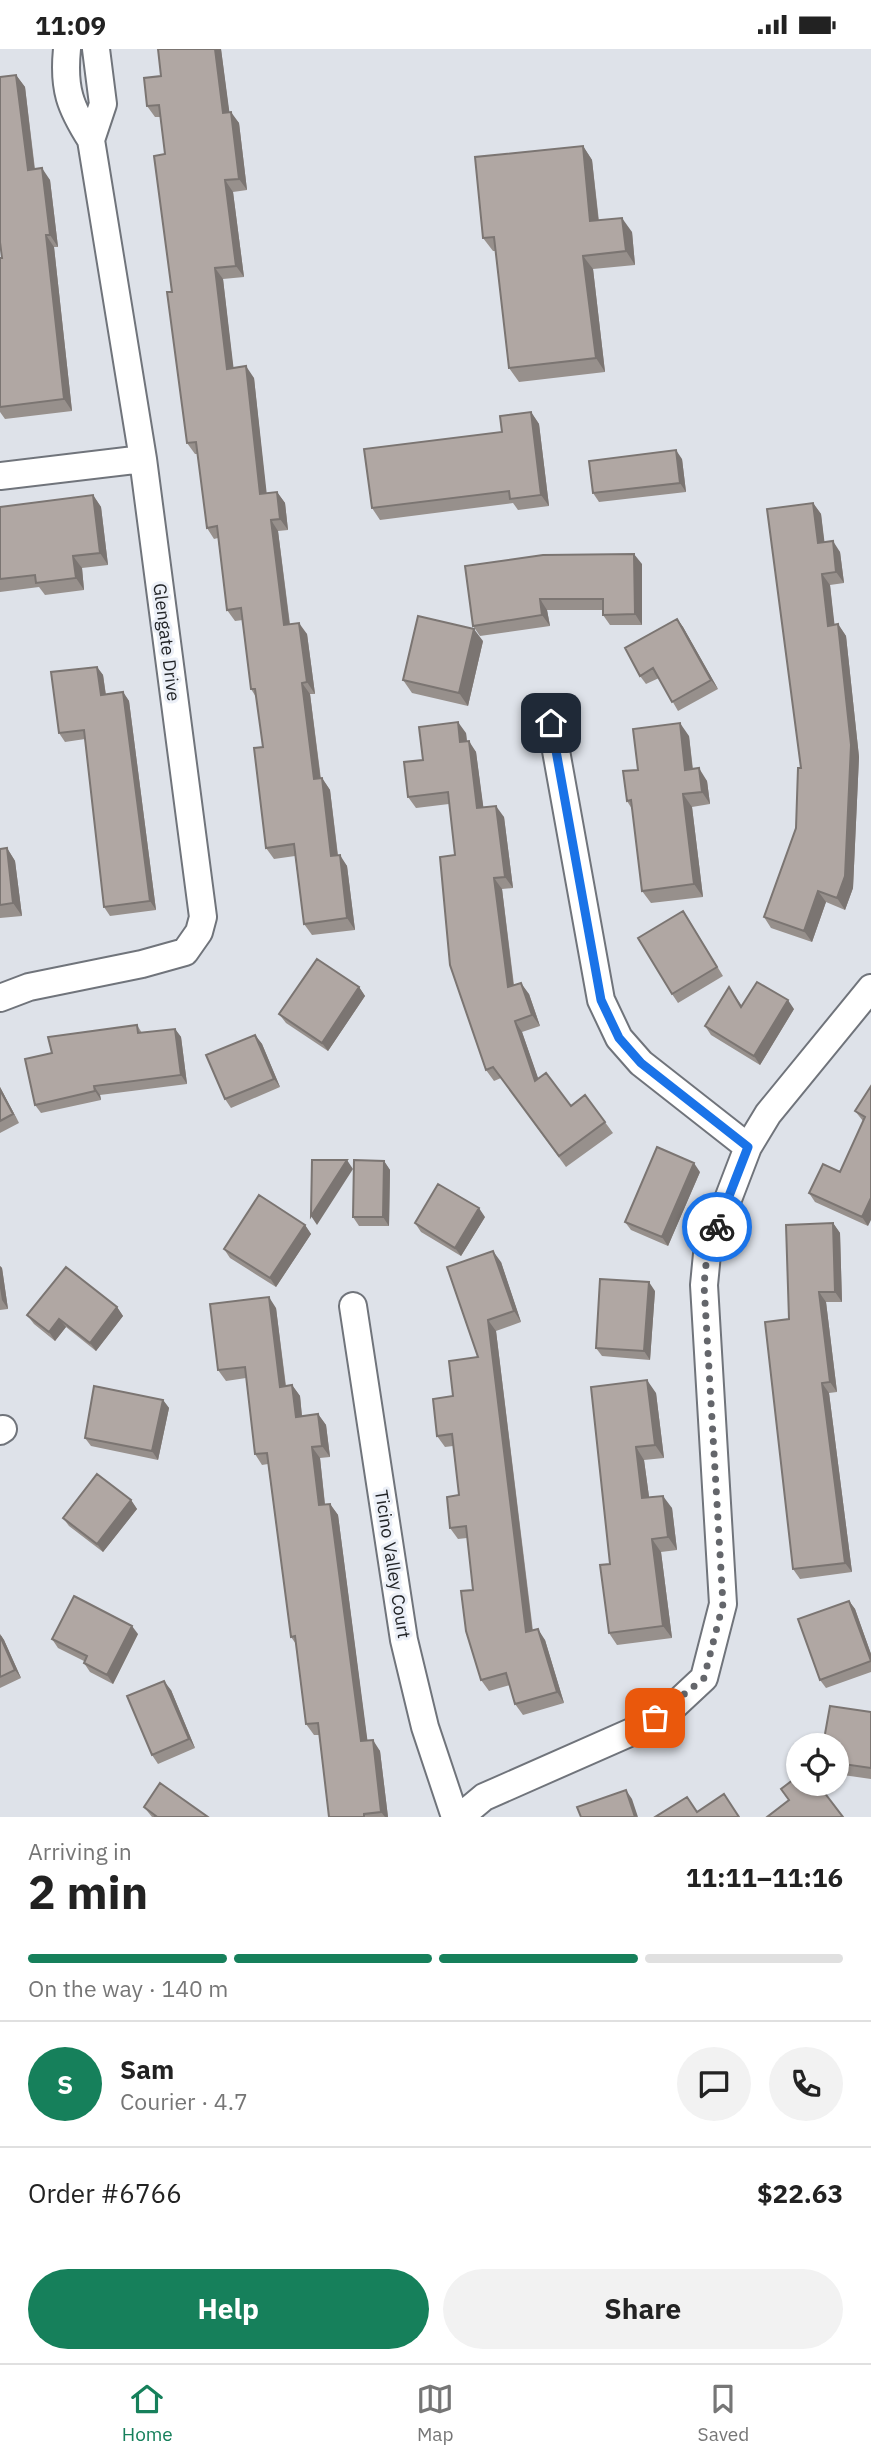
<!DOCTYPE html>
<html lang="en">
<head>
<meta charset="utf-8">
<style>
	:root { --surface:#fff; --page:#f2f2f2; --text:#222; --muted:#767676; --line:#e0e0e0; --accent:#16805b }
	body { margin:0; font-family:"IBM Plex Sans",sans-serif; background:var(--page); color:var(--text); height:100vh; display:flex; flex-direction:column; font-size:26px; white-space:nowrap }
	* { box-sizing:border-box; margin:0 }
	p { font-size:23px; color:var(--muted) }
	.icon { flex:none; width:38px; height:38px; fill:none; stroke:currentColor; stroke-width:2; stroke-linecap:round; stroke-linejoin:round }
	.map { position:relative; height:1768px; overflow:hidden }
	.drawer { display:flex; flex-direction:column; background:var(--surface); flex:1 }
	.drawer>* { flex:none }
	.buttons { position:absolute; left:786px; top:1684px; display:grid; gap:14px }
	.buttons a { display:grid; place-items:center; width:63px; height:63px; border-radius:50%; background:var(--surface); box-shadow:0 2px 5px #0004; font-size:35px }
	.pin { position:absolute; display:grid; place-items:center; width:60px; height:60px; color:#fff; margin:-30px; border-radius:14px; box-shadow:0 4px 10px #0006 }
	.courier { position:absolute; display:grid; place-items:center; width:70px; height:70px; margin:-35px; border:5px solid #1a73e8; border-radius:50%; background:#fff; color:#222; box-shadow:0 2px 9px #0007 }
	.head em { font-style:normal; font-weight:700 }
	.head div { display:flex; flex-direction:column-reverse }
	.head { display:flex; align-items:center; justify-content:space-between; height:119px; padding:0 28px }
	h1 { font-size:46px; font-weight:700; line-height:52px }
	.bar { display:grid; grid-template-columns:repeat(4,1fr); gap:10px 7px; align-content:center; height:84px; padding:0 28px }
	.bar i { height:9px; border-radius:5px; background:var(--line) }
	.bar .on { background:var(--accent) }
	.bar p { grid-column:span 4 }
	.line { display:flex; align-items:center; gap:18px; padding:0 28px; border-top:2px solid var(--line) }
	.line div { flex:1 }
	.round { display:grid; place-items:center; flex:none; width:74px; height:74px; border-radius:37px; background:var(--page) }
	.primary-button { display:flex; gap:14px; margin-top:auto; padding:14px 28px }
	.primary-button a { flex:1; height:80px; border-radius:42px; background:var(--accent); color:#fff; font-size:28px; font-weight:700; line-height:80px; text-align:center }
	.primary-button a+a { background:var(--page); color:var(--text) }
	.status { display:flex; justify-content:space-between; align-items:center; height:49px; padding:0 35px; background:var(--surface); direction:ltr }
	.status svg { height:19px; fill:currentColor }
	.dock { display:flex; justify-content:space-around; align-items:center; height:98px; border-top:2px solid var(--line); background:var(--surface); font-size:19px; color:var(--muted) }
	.dock a { display:grid; justify-items:center; gap:4px }
	.dock .on { color:var(--accent) }
	.map>svg:first-child { display:block }
	.lines { fill:none; stroke-linecap:round; stroke-linejoin:round }
	.street-casing { stroke:#70747b; stroke-width:30 }
	.street { stroke:#fff; stroke-width:26 }
	.wall { fill:#97908c }
	.shaded-wall { fill:#7b7572 }
	.building { fill:#b0a7a3; stroke:#7b7572; stroke-width:2 }
	.done { stroke:#64666b; stroke-width:7; stroke-dasharray:0 12.6 }
	.route { stroke:#1a73e8; stroke-width:9 }
	.labels { text-anchor:middle; dominant-baseline:central; stroke-width:6; stroke-linejoin:round; paint-order:stroke }
	.street-label { font-size:18px; fill:#222427; stroke:#ebeff7 }
</style>
</head>
<body>
<div class="status"><b>11:09</b><svg viewBox="0 0 49 12"><path d="M0 12V9h3v3zM5 12V6h3v6zM10 12V3h3v9zM15 12V0h3v12zM26 1h20v11H26zM47 4h2v5h-2z"/></svg></div>
<div class="map">
<svg width="871" height="1768" viewBox="0 0 871 1768">
	<rect width="100%" height="100%" fill="#dee2e9"/>
	<g class="lines">
		<g class="street-casing">
			<path id="street" d="M91,91L103,55L96,0
				M0,427L143,410
				M551,674L601,951L619,989L641,1014L748,1098
				M0,949L29,938L142,915L185,903L199,883L203,868L143,410L91,91C70,58 63,40 67,0
				M353,1257L404,1591L425,1678L455,1768
				M0,1382L3,1380
				M460,1768L484,1748L636,1681L674,1657L704,1629L723,1555L704,1236L707,1205L748,1098L768,1065L871,939"/>
		</g>
		<use href="#street" class="street"/>
	</g>
	<path class="wall" d="M158,0H221L229,63L239,74L247,141L233,143L244,228L223,230L233,319L254,329L266,444L277,443L285,454L288,481L278,482L290,575L307,585L315,645H310L321,730L322,729L330,741L338,806L347,817L355,881L312,886L304,875L295,807L274,810L266,799L263,698L256,648L251,640L243,571L235,572L227,561L218,489L214,490L207,479L198,405H195L187,394L172,243L165,105L160,68H155L147,57L161,27Z
		M16,26L25,38L35,120L50,131L58,198H54L72,362L5,370L0,363V209H2Z
		M583,97L592,111L599,172L632,183L635,216L593,220L605,323L519,333L509,319L496,202H493L483,189Z
		M531,363L539,375L549,457L518,461L513,454L380,471L372,459L502,383Z
		M682,410L686,443L599,453L593,444Z
		M93,446L101,458L108,516L82,519L84,541L45,546L39,538L0,543V458Z
		M813,454L821,465L824,493L840,503L844,534L830,536L834,576L838,575L846,587L859,708L853,839L845,861L826,853L812,893L771,879L764,868L796,779L801,719Z
		M642,515V576H610L603,566V561H547L550,577L480,587L473,577L465,517Z
		M677,570L683,578L718,640L678,662L659,629L646,635L640,627Z
		M483,592L468,657L412,644L403,631Z
		M97,618L103,626L106,646L123,643L129,652L156,861L110,867L104,858L85,690L65,693L59,684Z
		M466,684L467,692L476,703L483,758L504,768L513,839L502,840L514,936L529,945L540,977L522,983L538,1030L571,1057L585,1046L613,1084L566,1118L501,1029L494,1032L486,1021L449,755L416,759L408,748L423,711Z
		M689,687L693,720L707,732L710,755L692,758L703,848L651,854L642,842L632,760L627,752L638,721Z
		M7,799L15,812L22,867L0,869V800Z
		M689,871L723,927L678,954L672,945Z
		M359,938L365,947L328,1002L286,974L279,965Z
		M735,947L742,957L794,960L760,1016L711,986L705,977Z
		M137,976L142,984L175,980L181,988L187,1035L100,1046L101,1051L41,1064L35,1056L52,1004Z
		M255,986L262,995L280,1038L231,1059L225,1050Z
		M871,1037L868,1177L815,1153L809,1144L840,1123L863,1072L855,1062Z
		M0,1038L19,1074L0,1084Z
		M384,1112L390,1121L389,1177H359L353,1168Z
		M700,1123L668,1197L631,1181L625,1173Z
		M485,1168L461,1207L421,1183L415,1174Z
		M833,1174L840,1184L842,1253H826L837,1343L829,1344L852,1523L800,1530L793,1520L789,1270Z
		M305,1176L311,1185L276,1238L230,1209L224,1200Z
		M501,1213L521,1273L496,1282L533,1582L545,1591L564,1654L523,1666L515,1655L510,1636L489,1642L481,1631L473,1541L467,1489L458,1490L450,1479L459,1446L453,1397L445,1398L437,1387L453,1347L478,1308Z
		M0,1217L2,1219L8,1260L0,1261Z
		M655,1242L650,1311L602,1307L596,1299Z
		M117,1258L123,1267L96,1302L66,1278L55,1292L34,1275L27,1266Z
		M276,1259L286,1337L292,1336L300,1347L302,1367L318,1365L326,1376L330,1408L320,1409L325,1455H330L338,1466L367,1691L380,1702L388,1768H329L319,1686H314L306,1675L296,1595L291,1588L268,1415L262,1416L255,1405L246,1329L226,1332L218,1321Z
		M591,1338L656,1344L664,1409L644,1411L649,1448L672,1459L677,1501L661,1503L672,1589L617,1596L609,1584L610,1515Z
		M163,1351L169,1359L158,1411L91,1397L85,1389Z
		M131,1451L137,1460L103,1503L69,1477L63,1469Z
		M849,1552L855,1560L871,1605V1623L826,1639L820,1631Z
		M0,1585L4,1591L21,1629L0,1639Z
		M138,1585L113,1635L90,1623L84,1614V1612L58,1599L52,1590Z
		M171,1641L195,1699L158,1715L152,1706Z
		M871,1663V1730L836,1725V1696Z
		M144,1758L208,1768H152Z"/>
	<path class="shaded-wall" d="M215,0H221L231,75L223,64Z
		M16,26L25,38L36,133L28,121Z
		M231,63L239,74L247,141L239,130Z
		M583,97L592,111L600,186L590,172Z
		M42,119L50,131L58,198L50,186Z
		M225,131L233,143L244,228L236,217Z
		M622,169L632,183L635,216L626,202Z
		M46,186L54,198L72,362L64,350Z
		M583,207L593,220L605,323L596,309Z
		M215,219L223,230L235,331L227,320Z
		M246,317L254,329L268,456L260,445Z
		M531,363L539,375L549,457L541,446Z
		M676,401L682,410L686,443L680,434Z
		M277,443L285,454L288,481L280,470Z
		M93,446L101,458L108,516L100,504Z
		M813,454L821,465L826,505L818,494Z
		M271,471L278,482L291,587L284,576Z
		M833,492L840,503L844,534L836,523Z
		M634,505L642,515V576L635,565Z
		M73,507L82,519L84,541L76,529Z
		M822,525L830,536L836,588L828,577Z
		M540,550L547,561L550,577L542,566Z
		M677,570L683,578L718,640L711,631Z
		M299,574L307,585L315,645L307,633Z
		M838,575L846,587L859,708L853,839L845,861L837,849Z
		M474,580L483,592L468,657L459,644Z
		M97,618L103,626L107,655L101,646Z
		M302,634L310,645L322,742L314,730Z
		M123,643L129,652L156,861L150,852Z
		M458,673L466,684L468,704L460,693Z
		M680,674L689,687L694,734L685,721Z
		M469,692L476,703L485,770L477,759Z
		M699,719L707,732L710,755L702,743Z
		M322,729L330,741L339,818L331,807Z
		M683,745L692,758L703,848L694,835Z
		M496,757L504,768L513,839L505,828Z
		M7,799L15,812L22,867L13,854Z
		M340,806L347,817L355,881L347,869Z
		M494,829L502,840L515,949L508,938Z
		M818,842L826,853L812,893L804,882Z
		M521,934L529,945L540,977L532,966Z
		M359,938L365,947L328,1002L322,994Z
		M788,951L794,960L760,1016L754,1007Z
		M515,972L522,983L543,1043L535,1032Z
		M175,980L181,988L187,1035L181,1026Z
		M255,986L262,995L280,1038L274,1030Z
		M94,1037L100,1046L101,1051L95,1042Z
		M0,1038L19,1074L0,1041Z
		M347,1111L353,1120L317,1176L311,1167Z
		M384,1112L390,1121L389,1177L383,1168Z
		M694,1114L700,1123L668,1197L662,1188Z
		M871,1149V1171L868,1177L862,1168Z
		M479,1159L485,1168L461,1207L455,1199Z
		M833,1174L840,1184L842,1253L835,1243Z
		M305,1176L311,1185L276,1238L270,1229Z
		M493,1202L501,1213L521,1273L514,1262Z
		M0,1217L2,1219L8,1260L2,1251L0,1239Z
		M649,1233L655,1242L650,1311L644,1302Z
		M819,1243L826,1253L837,1343L830,1333Z
		M269,1248L276,1259L287,1349L280,1338Z
		M117,1258L123,1267L96,1302L90,1294Z
		M59,1270L66,1278L55,1292L49,1283Z
		M488,1271L496,1282L534,1595L526,1583Z
		M647,1331L656,1344L664,1409L655,1396Z
		M822,1334L829,1344L852,1523L845,1514Z
		M292,1336L300,1347L303,1379L296,1368Z
		M163,1351L169,1359L158,1411L152,1402Z
		M318,1365L326,1376L330,1408L322,1397Z
		M312,1398L320,1409L326,1467L319,1456Z
		M636,1398L644,1411L651,1462L642,1449Z
		M663,1447L672,1459L677,1501L668,1488Z
		M131,1451L137,1460L103,1503L97,1495Z
		M330,1455L338,1466L369,1703L361,1692Z
		M652,1490L661,1503L672,1589L663,1577Z
		M849,1552L855,1560L871,1605V1613Z
		M132,1577L138,1585L113,1635L107,1626Z
		M538,1580L545,1591L564,1654L557,1643Z
		M0,1585L4,1591L21,1629L15,1621Z
		M164,1632L171,1641L195,1699L189,1690Z
		M373,1691L380,1702L388,1768H385L381,1763Z
		M626,1741L632,1750L638,1768H635Z"/>
	<path class="building" d="M158,0H215L223,64L231,63L239,130L225,131L236,217L215,219L227,320L246,317L260,445L277,443L280,470L271,471L284,576L299,574L307,633L302,634L314,730L322,729L331,807L340,806L347,869L304,875L294,795L266,799L254,699L263,698L255,640H251L241,559L227,561L217,477L207,479L196,393L187,394L167,243H172L154,107L165,105L159,56L147,57L144,29L161,27Z
		M16,26L28,121L42,119L50,186H46L64,350L0,358V209H2L0,193V28Z
		M583,97L590,172L622,169L626,202L583,207L596,309L509,319L494,188L483,189L475,108Z
		M531,363L541,446L510,450L509,442L372,459L364,400L502,383L500,367Z
		M676,401L680,434L593,444L589,412Z
		M93,446L100,504L73,507L76,529L36,534L35,526L0,530V458Z
		M813,454L818,494L833,492L836,523L822,525L828,577L838,575L851,696L845,827L837,849L818,842L804,882L764,868L796,779L798,719H801L767,460Z
		M634,505L635,565L603,566V550H540L542,566L473,577L465,517L543,506Z
		M418,567L474,580L459,644L403,631Z
		M677,570L711,631L672,653L653,619L640,627L625,599Z
		M97,618L101,646L123,643L150,852L104,858L84,681L59,684L51,623Z
		M458,673L460,693L469,692L477,759L496,757L505,828L494,829L508,938L521,934L532,966L515,972L535,1032L546,1024L571,1057L585,1046L605,1073L559,1107L493,1018L486,1021L450,916L440,808L455,806L448,743L408,748L404,713L423,711L419,678Z
		M680,674L685,721L699,719L702,743L683,745L694,835L642,842L631,751L627,752L623,722L638,721L633,680Z
		M7,799L13,854L0,856V800Z
		M683,862L717,918L672,945L638,889Z
		M317,910L359,938L322,994L279,965Z
		M757,933L788,951L754,1007L705,977L729,938L741,958Z
		M137,976L138,984L175,980L181,1026L94,1037L95,1042L35,1056L25,1010L52,1004L48,988Z
		M255,986L274,1030L225,1050L206,1006Z
		M871,1037V1149L862,1168L809,1144L823,1115L840,1123L865,1068L855,1062Z
		M0,1041L13,1065L0,1072Z
		M657,1098L694,1114L662,1188L625,1173Z
		M312,1111H347L311,1167Z
		M354,1111L384,1112L383,1168H353Z
		M438,1135L479,1159L455,1199L415,1174Z
		M259,1146L305,1176L270,1229L224,1200Z
		M833,1174L835,1243H819L830,1333L822,1334L845,1514L793,1520L765,1273L789,1270L786,1176Z
		M493,1202L514,1262L488,1271L526,1583L538,1580L557,1643L515,1655L506,1624L481,1631L466,1582L461,1542L473,1541L466,1477L450,1479L447,1448L459,1446L452,1385L437,1387L433,1350L453,1347L449,1312L478,1308L447,1218Z
		M66,1218L117,1258L90,1294L59,1270L49,1283L27,1266Z
		M600,1230L649,1233L644,1302L596,1299Z
		M269,1248L280,1338L292,1336L296,1368L318,1365L322,1397L312,1398L319,1456L330,1455L361,1692L373,1691L381,1763L364,1765V1768H329L318,1674L306,1675L295,1587L291,1588L267,1404L255,1405L245,1318L218,1321L210,1255Z
		M647,1331L655,1396L636,1398L642,1449L663,1447L668,1488L652,1490L663,1577L609,1584L600,1516L610,1515L591,1338Z
		M94,1337L163,1351L152,1402L85,1389Z
		M97,1425L131,1451L97,1495L63,1469Z
		M74,1547L132,1577L107,1626L84,1614L87,1607L52,1590Z
		M849,1552L871,1612L820,1631L798,1570Z
		M0,1587L15,1621L0,1628Z
		M164,1632L189,1690L152,1706L127,1647Z
		M830,1657L871,1663V1719L836,1714V1696H823Z
		M798,1727V1734H817L843,1768H767L789,1751L781,1740Z
		M160,1734L208,1768H154L156,1767L144,1758Z
		M626,1741L635,1768H581L577,1758Z
		M724,1745L739,1768H655L687,1748L697,1763Z"/>
	<g class="lines">
		<path class="done" d="M655,1669L704,1629L723,1555L704,1236L707,1205L717,1178"/>
		<path class="route" d="M551,674L601,951L619,989L641,1014L748,1098L717,1178"/>
	</g>
	<g class="labels">
		<g class="street-label">
			<text transform="translate(167 593) rotate(83)">Glengate Drive</text>
			<text transform="translate(393 1515) rotate(81)">Ticino Valley Court</text>
		</g>
	</g>
</svg>
<div class="buttons">
<a><svg class="icon" aria-label="locate" viewBox="0 0 24 24"><circle cx="12" cy="12" r="6"/><path d="M12 2v4M12 18v4M2 12h4M18 12h4"/></svg></a>
</div>
<div class="pin" style="left:655px;top:1669px;background:#ea580c"><svg class="icon" aria-label="bag" viewBox="0 0 24 24"><path d="M5 8h14l-1 12H6zM9 8a3 3 0 0 1 6 0"/></svg></div>
<div class="pin" style="left:551px;top:674px;background:#1f2937"><svg class="icon" aria-label="home" viewBox="0 0 24 24"><path d="M3 11l9-7 9 7M6 9v11h12V9"/></svg></div>
<div class="courier" style="left:717px;top:1178px"><svg class="icon" aria-label="bike" viewBox="0 0 24 24"><circle cx="6" cy="16" r="4"/><circle cx="18" cy="16" r="4"/><path d="M6 16l4-8h5l3 8M10 8l3 8H6M13 5h3"/></svg></div>
</div>
<section class="drawer">
<div class="head"><div><h1>2 min</h1><p>Arriving in</p></div><em>11:11–11:16</em></div>
<div class="bar"><i class="on"></i><i class="on"></i><i class="on"></i><i></i><p>On the way · 140 m</p></div>
<div class="line" style="height:126px"><b class="round" style="background:var(--accent);color:#fff">S</b><div><b>Sam</b><p>Courier · 4.7</p></div><a class="round"><svg class="icon" aria-label="chat" viewBox="0 0 24 24"><path d="M4 5h16v11H9l-5 4z"/></svg></a><a class="round"><svg class="icon" aria-label="phone" viewBox="0 0 24 24"><path d="M5 4h4l2 5-3 2q2 4 5 5l2-3 5 2v4C11 20 4 13 5 4z"/></svg></a></div>
<div class="line" style="height:91px"><div>Order #6766</div><b>$22.63</b></div>
<div class="primary-button"><a>Help</a><a>Share</a></div>
</section>
<nav class="dock">
<a class="on"><svg class="icon" aria-label="home" viewBox="0 0 24 24"><path d="M3 11l9-7 9 7M6 9v11h12V9"/></svg>Home</a>
<a><svg class="icon" aria-label="map" viewBox="0 0 24 24"><path d="M3 6l6-2 6 2 6-2v14l-6 2-6-2-6 2zM9 4v14M15 6v14"/></svg>Map</a>
<a><svg class="icon" aria-label="saved" viewBox="0 0 24 24"><path d="M7 4h10v16l-5-4-5 4z"/></svg>Saved</a>
</nav>
</body>
</html>
